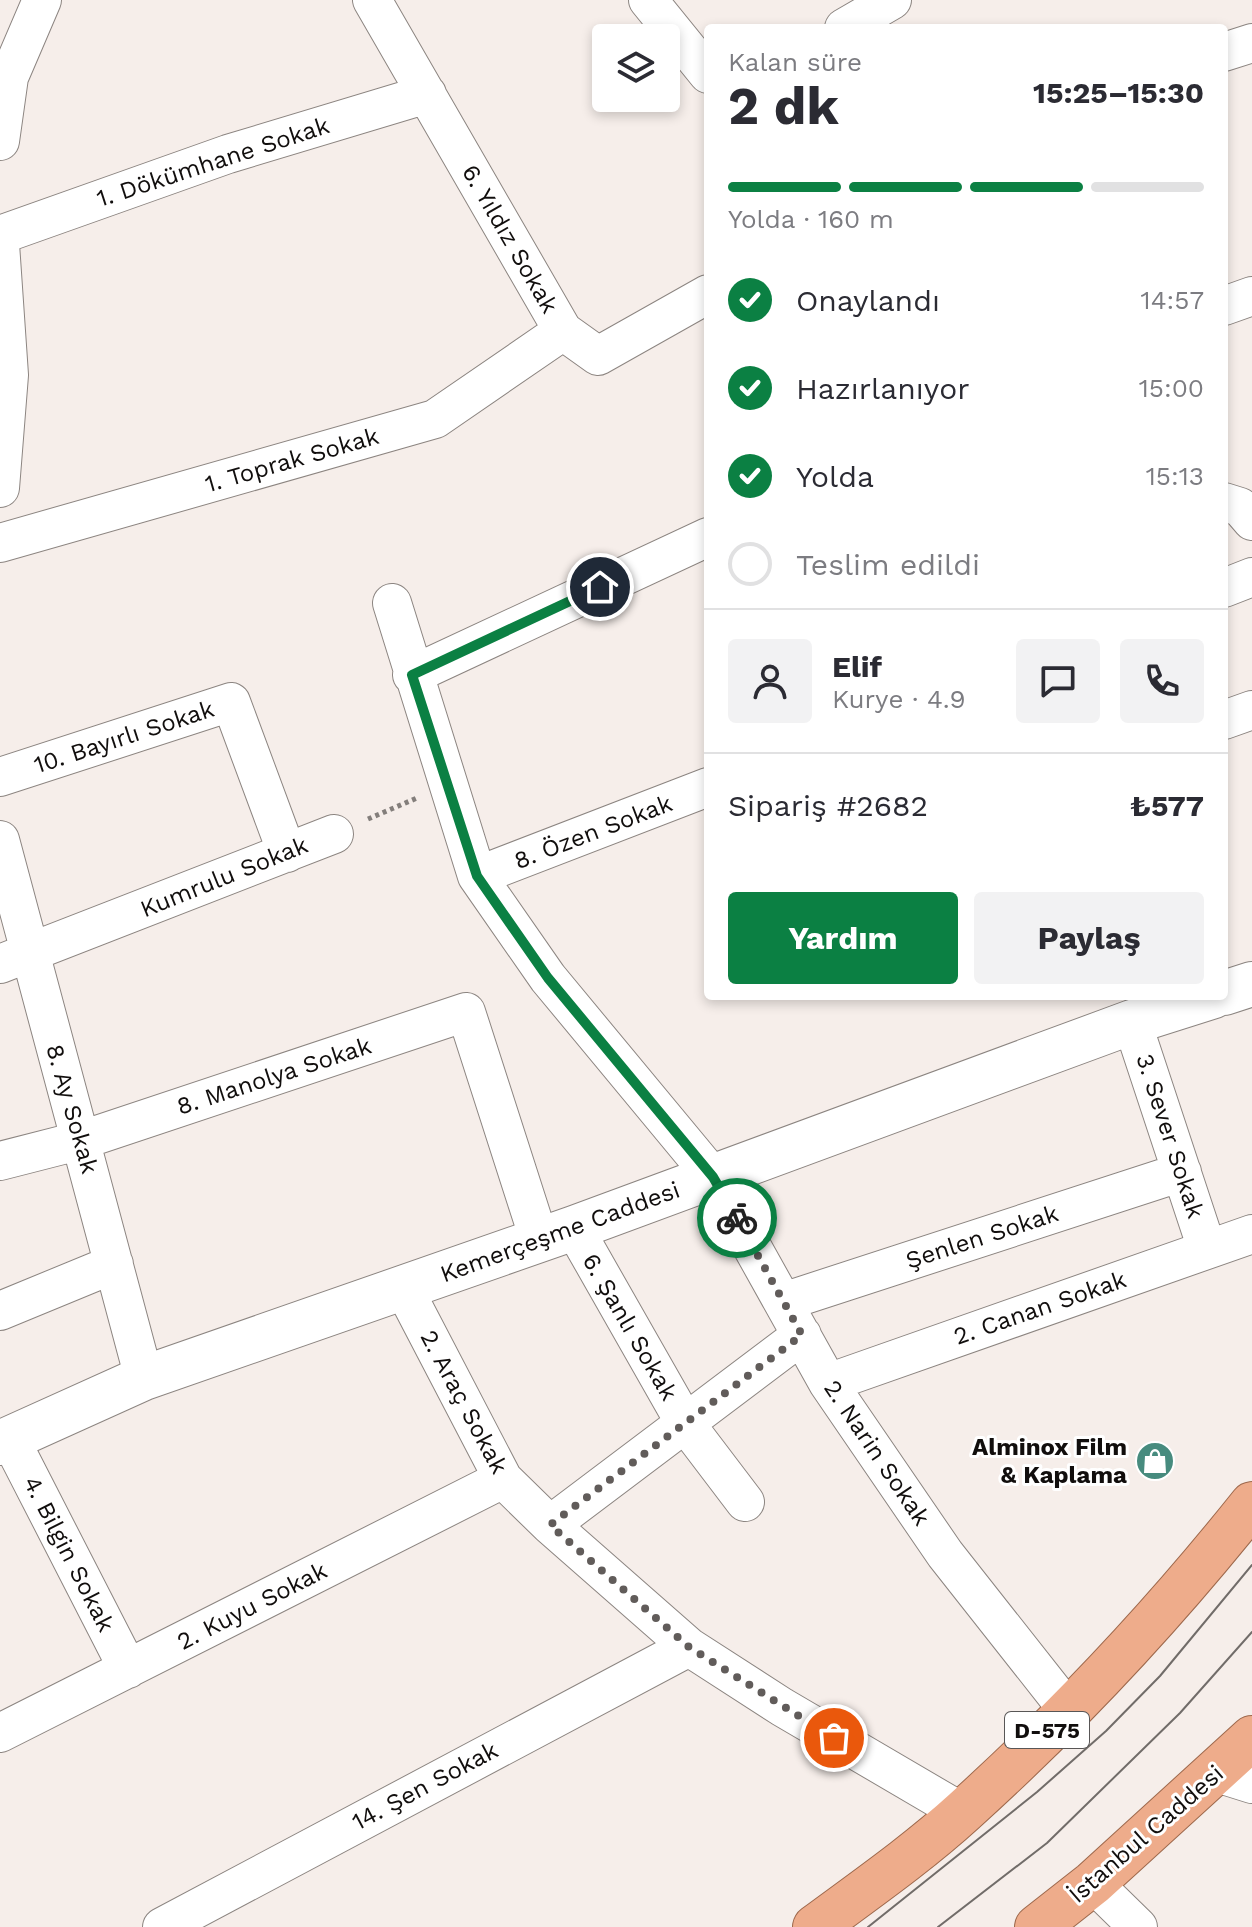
<!DOCTYPE html>
<html lang="tr">
<head>
<meta charset="utf-8">
<style>
	:root { --surface:#fff; --page:#f2f2f3; --text:#2b2b33; --muted:#7c7c81; --line:#e1e1e2; --accent:#0b8043 }
	body { margin:0; font-family:"Work Sans",sans-serif; background:var(--page); color:var(--text); height:100vh; display:flex; flex-direction:column; font-size:30px; white-space:nowrap }
	* { box-sizing:border-box; margin:0 }
	p { font-size:26px; color:var(--muted) }
	.icon { flex:none; width:44px; height:44px; fill:none; stroke:currentColor; stroke-width:2; stroke-linecap:round; stroke-linejoin:round }
	.map { position:relative; flex:1; overflow:hidden }
	.details { position:absolute; left:704px; top:24px; width:524px; height:976px; display:flex; flex-direction:column; background:var(--surface); border-radius:8px; box-shadow:0 4px 12px #0003 }
	.details>* { flex:none }
	.buttons { position:absolute; left:592px; top:24px; display:grid; gap:16px }
	.buttons a { display:grid; place-items:center; width:88px; height:88px; border-radius:8px; background:var(--surface); box-shadow:0 4px 12px #0003; font-size:40px }
	.pin { position:absolute; display:grid; place-items:center; width:68px; height:68px; color:#fff; margin:-34px; border:4px solid #fff; border-radius:50%; box-shadow:0 2px 8px #0007 }
	.courier { position:absolute; display:grid; place-items:center; width:80px; height:80px; margin:-40px; border:6px solid #0b8043; border-radius:50%; background:#fff; color:#222; box-shadow:0 2px 10px #0007 }
	.headline em { font-style:normal; font-weight:700 }
	.headline div { display:flex; flex-direction:column-reverse }
	.headline { display:flex; align-items:center; justify-content:space-between; height:136px; padding:0 24px }
	h1 { font-size:52px; font-weight:700; line-height:60px }
	.bar { display:grid; grid-template-columns:repeat(4,1fr); gap:12px 8px; align-content:center; height:96px; padding:0 24px }
	.bar i { height:10px; border-radius:6px; background:var(--line) }
	.bar .selected { background:var(--accent) }
	.bar p { grid-column:span 4 }
	.line { display:flex; align-items:center; gap:20px; padding:0 24px; border-top:2px solid var(--line) }
	.line div { flex:1 }
	.round { display:grid; place-items:center; flex:none; width:84px; height:84px; border-radius:8px; background:var(--page) }
	ol { padding:0 24px; list-style:none }
	li { display:flex; align-items:center; gap:24px; height:88px }
	li p { margin-inline-start:auto }
	li .icon { padding:8px; border-radius:50%; background:var(--accent); color:#fff; stroke-width:4 }
	li:last-child { color:var(--muted) }
	li i { width:44px; height:44px; border:4px solid var(--line); border-radius:50% }
	.button { display:flex; gap:16px; margin-top:auto; padding:16px 24px }
	.button a { flex:1; height:92px; border-radius:8px; background:var(--accent); color:#fff; font-size:32px; font-weight:700; line-height:92px; text-align:center }
	.button a+a { background:var(--page); color:var(--text) }
	.map>svg:first-child { display:block }
	.lines { fill:none; stroke-linecap:round; stroke-linejoin:round }
	.minor-casing { stroke:#8c8581; stroke-width:40 }
	.secondary-casing { stroke:#8c8581; stroke-width:46 }
	.trunk-casing { stroke:#9d684c; stroke-width:46 }
	.path { stroke:#837e7b; stroke-width:5; stroke-dasharray:4 4; stroke-linecap:butt }
	.minor { stroke:#fff; stroke-width:38 }
	.secondary { stroke:#fff; stroke-width:44 }
	.trunk { stroke:#eeac8b; stroke-width:44 }
	.tram { stroke:#716c69; stroke-width:2 }
	.done { stroke:#615c5a; stroke-width:8; stroke-dasharray:0 14.4 }
	.route { stroke:#0b8043; stroke-width:10 }
	.labels { text-anchor:middle; dominant-baseline:central; stroke-width:6; stroke-linejoin:round; paint-order:stroke }
	.shield { fill:#fff; stroke:#585656; stroke-width:2 }
	.shield-label { font-size:22px; font-weight:bold; fill:#110e0d }
	.street-label { font-size:24px; fill:#110e0d; stroke:#fff }
	.poi-label { font-size:24px; font-weight:bold; fill:#110e0d; stroke:#fff; text-anchor:end }
</style>
</head>
<body>
<div class="map">
<svg width="1252" height="1927" viewBox="0 0 1252 1927">
	<rect width="100%" height="100%" fill="#f6eeea"/>
	<g class="lines">
		<g class="minor-casing">
			<path id="minor" d="M372,0L563,331L598,356L708,294
				M648,0L708,74
				M844,28L892,0
				M1224,52L1252,43
				M0,141L9,77L42,0
				M0,235L228,154L427,94
				M0,244L9,375L0,488
				M1224,306L1252,296
				M1224,502L1240,507L1252,521
				M0,543L435,419L563,331
				M1224,588L1252,577
				M392,603L477,876L548,978L713,1177L828,1383L945,1554L1068,1710
				M412,675L708,537
				M1224,720L1252,710
				M0,777L231,702L287,853
				M0,840L144,1378
				M477,876L708,787
				M0,964L334,834
				M1132,1022L1207,1249
				M0,1161L82,1140L466,1012L539,1239
				M574,1228L685,1423L745,1502
				M404,1289L503,1479L550,1525L689,1647L782,1707L963,1813
				M783,1302L1182,1172
				M0,1311L114,1264
				M828,1383L1252,1234
				M10,1439L128,1669
				M550,1525L802,1335
				M0,1733L503,1479
				M1217,1773L1252,1784
				M1093,1883L1138,1927
				M162,1927L689,1647"/>
		</g>
		<g class="secondary-casing">
			<path id="secondary" d="M1224,993L1252,984
				M0,1443L144,1378L574,1228L1132,1022L1214,996"/>
		</g>
		<g class="trunk-casing">
			<path id="trunk" d="M815,1927C865,1890 918,1853 964,1811C1068,1717 1165,1613 1252,1504
				M1037,1927L1093,1883L1252,1738"/>
		</g>
		<path class="path" d="M368,819L417,798"/>
		<use href="#minor" class="minor"/>
		<use href="#secondary" class="secondary"/>
		<use href="#trunk" class="trunk"/>
		<path class="tram" d="M868,1927L1037,1792L1106,1731L1160,1676L1252,1565
			M938,1927L1047,1843L1180,1713L1252,1632"/>
	</g>
	<g class="lines">
		<path class="done" d="M737,1218L802,1335L550,1525L689,1647L834,1738"/>
		<path class="route" d="M600,587L412,675L477,876L548,978L713,1177L737,1218"/>
	</g>
	<defs>
		<g id="shop-disc" transform="scale(2)"><circle r="9.5" fill="#478b7e" stroke="#fff"/><path d="M-5-2.5h2.3a2.7 3.5 0 0 1 5.4 0H5L5.5 6h-11ZM-1.5-2.5h3a1.5 2.3 0 0 0-3 0Z" fill="#fff"/></g>
	</defs>
	<g fill-rule="evenodd">
		<use href="#shop-disc" x="1155" y="1461"/>
	</g>
	<g class="labels">
		<rect class="shield" x="1005" y="1712" width="84" height="36" rx="6"/>
		<g class="shield-label">
			<text x="1047" y="1730">D-575</text>
		</g>
		<g class="street-label">
			<text transform="translate(213 162) rotate(-18)">1. Dökümhane Sokak</text>
			<text transform="translate(510 239) rotate(60)">6. Yıldız Sokak</text>
			<text transform="translate(292 460) rotate(-16)">1. Toprak Sokak</text>
			<text transform="translate(124 737) rotate(-18)">10. Bayırlı Sokak</text>
			<text transform="translate(593 832) rotate(-21)">8. Özen Sokak</text>
			<text transform="translate(224 877) rotate(-22)">Kumrulu Sokak</text>
			<text transform="translate(274 1076) rotate(-18)">8. Manolya Sokak</text>
			<text transform="translate(72 1109) rotate(74)">8. Ay Sokak</text>
			<text transform="translate(1170 1136) rotate(72)">3. Sever Sokak</text>
			<text transform="translate(560 1232) rotate(-20)">Kemerçeşme Caddesi</text>
			<text transform="translate(982 1237) rotate(-18)">Şenlen Sokak</text>
			<text transform="translate(1040 1308) rotate(-19)">2. Canan Sokak</text>
			<text transform="translate(630 1327) rotate(60)">6. Şanlı Sokak</text>
			<text transform="translate(464 1402) rotate(62)">2. Araç Sokak</text>
			<text transform="translate(877 1453) rotate(56)">2. Narin Sokak</text>
			<text transform="translate(69 1554) rotate(63)">4. Bilgin Sokak</text>
			<text transform="translate(252 1606) rotate(-27)">2. Kuyu Sokak</text>
			<text transform="translate(425 1786) rotate(-28)">14. Şen Sokak</text>
			<text transform="translate(1146 1834) rotate(-41)">İstanbul Caddesi</text>
		</g>
		<g class="poi-label">
			<text x="1127" y="1447">Alminox Film<tspan x="1127" dy="28">&amp; Kaplama</tspan></text>
		</g>
	</g>
</svg>
<div class="buttons">
<a><svg class="icon" aria-label="layers" viewBox="0 0 24 24"><path d="M12 4l9 5-9 5-9-5zM3 14l9 5 9-5"/></svg></a>
</div>
<div class="pin" style="left:834px;top:1738px;background:#ea580c"><svg class="icon" aria-label="bag" viewBox="0 0 24 24"><path d="M5 8h14l-1 12H6zM9 8a3 3 0 0 1 6 0"/></svg></div>
<div class="pin" style="left:600px;top:587px;background:#1f2937"><svg class="icon" aria-label="home" viewBox="0 0 24 24"><path d="M3 11l9-7 9 7M6 9v11h12V9"/></svg></div>
<div class="courier" style="left:737px;top:1218px"><svg class="icon" aria-label="bike" viewBox="0 0 24 24"><circle cx="6" cy="16" r="4"/><circle cx="18" cy="16" r="4"/><path d="M6 16l4-8h5l3 8M10 8l3 8H6M13 5h3"/></svg></div>
<section class="details">
<div class="headline"><div><h1>2 dk</h1><p>Kalan süre</p></div><em>15:25–15:30</em></div>
<div class="bar"><i class="selected"></i><i class="selected"></i><i class="selected"></i><i></i><p>Yolda · 160 m</p></div>
<ol>
<li><svg class="icon" aria-label="check" viewBox="0 0 24 24"><path d="M5 12l5 5 9-10"/></svg>Onaylandı<p>14:57</p></li>
<li><svg class="icon" aria-label="check" viewBox="0 0 24 24"><path d="M5 12l5 5 9-10"/></svg>Hazırlanıyor<p>15:00</p></li>
<li><svg class="icon" aria-label="check" viewBox="0 0 24 24"><path d="M5 12l5 5 9-10"/></svg>Yolda<p>15:13</p></li>
<li><i></i>Teslim edildi</li>
</ol>
<div class="line" style="height:144px"><a class="round"><svg class="icon" aria-label="person" viewBox="0 0 24 24"><circle cx="12" cy="8" r="4"/><path d="M4 21q1-7 8-7t8 7"/></svg></a><div><b>Elif</b><p>Kurye · 4.9</p></div><a class="round"><svg class="icon" aria-label="chat" viewBox="0 0 24 24"><path d="M4 5h16v11H9l-5 4z"/></svg></a><a class="round"><svg class="icon" aria-label="phone" viewBox="0 0 24 24"><path d="M5 4h4l2 5-3 2q2 4 5 5l2-3 5 2v4C11 20 4 13 5 4z"/></svg></a></div>
<div class="line" style="height:104px"><div>Sipariş #2682</div><b>₺577</b></div>
<div class="button"><a>Yardım</a><a>Paylaş</a></div>
</section>
</div>
</body>
</html>
